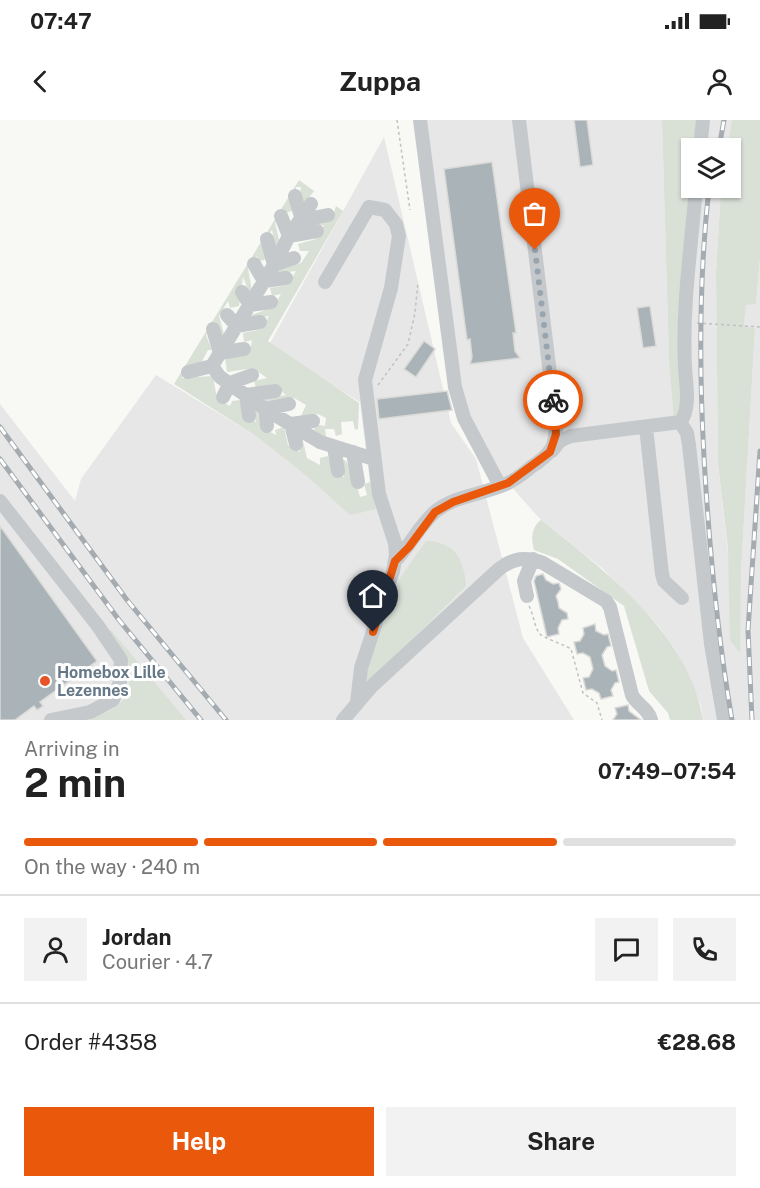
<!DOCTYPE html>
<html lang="en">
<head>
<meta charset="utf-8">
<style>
	:root { --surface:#fff; --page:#f2f2f2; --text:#222; --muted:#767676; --line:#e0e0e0; --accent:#ea580c }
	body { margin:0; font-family:"Public Sans",sans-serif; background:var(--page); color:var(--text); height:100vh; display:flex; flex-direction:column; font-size:22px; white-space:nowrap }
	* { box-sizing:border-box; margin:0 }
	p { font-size:20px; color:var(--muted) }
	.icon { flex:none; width:33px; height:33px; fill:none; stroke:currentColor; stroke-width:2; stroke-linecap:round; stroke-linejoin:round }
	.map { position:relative; height:600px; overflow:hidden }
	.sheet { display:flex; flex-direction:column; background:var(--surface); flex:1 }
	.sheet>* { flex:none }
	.tools { position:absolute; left:681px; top:18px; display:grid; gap:12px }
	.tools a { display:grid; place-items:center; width:60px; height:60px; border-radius:0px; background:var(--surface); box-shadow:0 2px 4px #0004; font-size:30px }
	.pin { position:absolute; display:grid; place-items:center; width:51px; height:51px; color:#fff; margin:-62px -26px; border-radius:50% 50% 50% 0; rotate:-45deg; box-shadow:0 0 6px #0007 }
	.pin .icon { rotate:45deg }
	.courier { position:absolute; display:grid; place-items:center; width:60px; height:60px; margin:-30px; border:4px solid #ea580c; border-radius:50%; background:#fff; color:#222; box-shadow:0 2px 8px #0007 }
	.headline em { font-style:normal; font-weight:700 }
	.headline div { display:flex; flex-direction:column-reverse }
	.headline { display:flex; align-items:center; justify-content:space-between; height:102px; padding:0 24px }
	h1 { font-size:39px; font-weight:700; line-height:45px }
	.bar { display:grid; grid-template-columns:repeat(4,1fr); gap:9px 6px; align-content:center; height:72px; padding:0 24px }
	.bar i { height:8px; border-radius:4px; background:var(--line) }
	.bar .current { background:var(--accent) }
	.bar p { grid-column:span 4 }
	.line { display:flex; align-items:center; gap:15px; padding:0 24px; border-top:2px solid var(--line) }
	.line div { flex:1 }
	.round { display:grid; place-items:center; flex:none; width:63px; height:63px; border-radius:0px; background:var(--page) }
	.button { display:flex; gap:12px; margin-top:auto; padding:12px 24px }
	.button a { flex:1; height:69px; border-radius:0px; background:var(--accent); color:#fff; font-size:24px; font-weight:700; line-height:69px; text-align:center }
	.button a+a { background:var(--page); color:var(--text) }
	.status { display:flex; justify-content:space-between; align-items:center; height:42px; padding:0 30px; background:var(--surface); direction:ltr }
	.status svg { height:16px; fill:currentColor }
	header { display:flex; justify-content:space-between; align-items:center; height:78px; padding:0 24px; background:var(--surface); font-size:27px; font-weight:700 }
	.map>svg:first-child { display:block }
	.built { fill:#e6e7e6 }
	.green { fill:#d9e0d6 }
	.building { fill:#aab3b8; stroke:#dadad7; stroke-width:1.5 }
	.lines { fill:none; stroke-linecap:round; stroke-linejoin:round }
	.path { stroke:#bfc1c3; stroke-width:1.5; stroke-dasharray:3 3; stroke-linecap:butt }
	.minor { stroke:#c5c9cc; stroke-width:14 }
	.rail-casing { stroke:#a5acb1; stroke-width:5 }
	.rail { stroke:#fff; stroke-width:3; stroke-dasharray:9; stroke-linecap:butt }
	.done { stroke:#99a5ae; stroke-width:6; stroke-dasharray:0 10.8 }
	.route { stroke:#ea580c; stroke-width:8 }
	.poi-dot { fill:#e85325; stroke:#fff; stroke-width:2 }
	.labels { text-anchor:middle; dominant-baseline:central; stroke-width:6; stroke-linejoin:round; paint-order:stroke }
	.poi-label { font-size:16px; font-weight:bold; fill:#667887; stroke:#fff; text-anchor:start }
</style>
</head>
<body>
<div class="status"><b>07:47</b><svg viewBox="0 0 49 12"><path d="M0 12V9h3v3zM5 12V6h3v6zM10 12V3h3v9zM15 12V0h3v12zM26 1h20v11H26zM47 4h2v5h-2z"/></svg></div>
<header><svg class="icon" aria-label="back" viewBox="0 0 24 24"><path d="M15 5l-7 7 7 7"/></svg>Zuppa<svg class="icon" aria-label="person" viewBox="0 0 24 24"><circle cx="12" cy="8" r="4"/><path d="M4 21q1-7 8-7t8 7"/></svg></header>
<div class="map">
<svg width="760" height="600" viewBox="0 0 760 600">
	<rect width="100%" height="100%" fill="#f8f8f5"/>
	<path class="built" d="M423,0H662L669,240L691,52L692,68H721L716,152L718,344L739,532L741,452L755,210L744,206L746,184H756L760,139V600H703L701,586L689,555L675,529L658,505L603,449L541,400L499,353L463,285Z
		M697,0H732L727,28H694Z
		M384,17L451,303L476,339L523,518L574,600H0V284L75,381L81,359L156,255L376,389L372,379L360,282L307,250L270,223Z"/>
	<path class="green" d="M662,0H697L694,28H692L691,52L687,103L682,285L680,295L674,298L669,240Z
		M732,0H760V139L756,184L746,185L744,206L755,209L741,452L740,533L730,520L728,429L718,344L716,152L721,68H730V28H727Z
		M299,60L314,71L305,83L300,74L301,67H296L294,90L286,93L283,89L275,103L280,124L277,131L272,110L262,123L266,139L258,142L257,136L248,148L252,171L250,174L243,157L239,186L230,188L228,181L219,196L225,218L221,224L215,201L206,215L212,230H208L201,243L188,246L182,258L213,256L217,279L230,286L232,281L240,280L244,295L256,302L252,282L256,285L261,307L276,315L275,310L284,307L288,325L300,332L296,310L301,313L307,338L320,345V338L328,336L333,353L344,357L341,338L347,342L353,364L357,365L360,377L367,375L364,364L370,362L376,389L350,395L308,357L259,318L174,264Z
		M336,86L343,91L268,221L359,283L358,309L355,310L353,301L341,302L342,314L336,316L334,309H325L326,316L319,317L314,314L315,304L325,306L326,298L318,294L301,296L306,285L294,278L265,283L262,279L286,275L273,264L256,268L254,261L267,258L253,248L227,252L225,238L250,232L252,220L244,222L243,213L262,209L269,196L246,200L251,195L274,187L281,174L272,176L270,168L288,165L296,151L273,154L277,148L301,143L309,131H300L298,124L316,119L324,105L303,109L305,105L332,100Z
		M541,400C605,451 690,514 703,600H670L668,593L649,571L624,486L558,439L534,430C531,419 531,407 541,400Z
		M426,421C455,422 464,439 466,466L371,560H367L365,556L400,458Z
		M111,510L186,600H78C100,595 128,590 129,563C129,555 130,546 127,539C124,530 113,521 108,513Z"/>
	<path class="building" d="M574,0H587L593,45L580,47Z
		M492,42L516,213H513L515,231L520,238L470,244L472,237L470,219L467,220L444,49Z
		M650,186L656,226L643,228L637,188Z
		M424,221L435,229L416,257L404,249Z
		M447,271L452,290L379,299L377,279Z
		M0,406L97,541L40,582L43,586L37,590L34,586L15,600H0Z
		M543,454L546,460L553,464L559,463L561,469L556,476L558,482L559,488L567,493L568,499L562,500L558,508L559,514L547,517L534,461L536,456Z
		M595,504L596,511L604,515L608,514L611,526L607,527L602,535L605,546L612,551L616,550L619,562L615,563L611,570L613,576L601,579L599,573L592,569L586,570L583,558L589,557L593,549L590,537L583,533L577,534L574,522L580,521L584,514L583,508Z
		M628,585L629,591L641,600H613L617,594L615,588Z"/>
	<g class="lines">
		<path class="path" d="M397,0L410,90
			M697,203L760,207
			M378,265L408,224L415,193L418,162
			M529,486C534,495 534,507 540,514C541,517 565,525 571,529L583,573L597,583L602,600"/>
		<path class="minor" d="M420,0L455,267L464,298L500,366
			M700,28L703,0
			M295,76L302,100L328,95
			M311,84L289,116L274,145L212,246L220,257L265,289L320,322L374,339
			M281,96L289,116L317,111
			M267,119L274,145L294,138
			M254,144L264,161L286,158
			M325,162L369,87L385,90L396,104L399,116L391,168L365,260L379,374L395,423L396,435L393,451L361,548L357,582
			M242,172L250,185L271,182
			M227,195L237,206L260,202
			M213,209L220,233L244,229
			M188,252L212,246
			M223,277L230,263L252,255
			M249,296L246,275L275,271
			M680,302C691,290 686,263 685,248C682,187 691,128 696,68
			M267,306L265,289L289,284
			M646,307L662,454L664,461L682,478
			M296,324L291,304L313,301
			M334,327L338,351
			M552,331L560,321L571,316L680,302L687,313L689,325L711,524L724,600
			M353,332L358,362
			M0,381L98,506L121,540L120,562L113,580L90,592L51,600
			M395,441C410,426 420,404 436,391C456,375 486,374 508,363C516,359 524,353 531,347C551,334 556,327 556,303L519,0
			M527,476L524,461L533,439
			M343,600L372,566L499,449C513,438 526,436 543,443L606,481L610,487L632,575C637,585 648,588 651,600"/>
		<g class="rail-casing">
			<path id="rail" d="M719,28L724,0
				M709,68C699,157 699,247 704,337C709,425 717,513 732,600
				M0,307L127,480L226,600
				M0,339L119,500L201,600
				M752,600L748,510L760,331"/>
		</g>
		<use href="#rail" class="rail"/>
	</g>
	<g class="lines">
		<path class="done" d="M535,130L553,280"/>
		<path class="route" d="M373,512L395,441L409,427L435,392L453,382L508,363L550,332L556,314L553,280"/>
	</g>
	<circle class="poi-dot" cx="45" cy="561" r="6"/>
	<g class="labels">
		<g class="poi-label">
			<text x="57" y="552">Homebox Lille<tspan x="57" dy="18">Lezennes</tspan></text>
		</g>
	</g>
</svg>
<div class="tools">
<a><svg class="icon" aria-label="layers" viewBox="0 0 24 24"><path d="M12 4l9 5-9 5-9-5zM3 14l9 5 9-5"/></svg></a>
</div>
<div class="pin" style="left:535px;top:130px;background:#ea580c"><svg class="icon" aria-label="bag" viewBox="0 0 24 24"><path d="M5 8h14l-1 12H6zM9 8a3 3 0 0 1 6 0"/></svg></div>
<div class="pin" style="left:373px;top:512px;background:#1f2937"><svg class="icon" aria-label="home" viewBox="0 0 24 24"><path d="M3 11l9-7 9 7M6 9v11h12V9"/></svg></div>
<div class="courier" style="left:553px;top:280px"><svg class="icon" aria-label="bike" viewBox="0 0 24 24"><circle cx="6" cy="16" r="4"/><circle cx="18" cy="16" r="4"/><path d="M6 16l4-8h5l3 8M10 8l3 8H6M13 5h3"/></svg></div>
</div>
<section class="sheet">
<div class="headline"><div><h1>2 min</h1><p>Arriving in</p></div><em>07:49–07:54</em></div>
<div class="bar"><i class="current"></i><i class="current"></i><i class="current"></i><i></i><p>On the way · 240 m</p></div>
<div class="line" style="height:108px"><a class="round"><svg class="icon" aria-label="person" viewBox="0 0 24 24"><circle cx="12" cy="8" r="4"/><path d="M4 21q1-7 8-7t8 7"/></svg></a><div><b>Jordan</b><p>Courier · 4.7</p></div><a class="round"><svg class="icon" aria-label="chat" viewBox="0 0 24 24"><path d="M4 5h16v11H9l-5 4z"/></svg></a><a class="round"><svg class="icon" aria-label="phone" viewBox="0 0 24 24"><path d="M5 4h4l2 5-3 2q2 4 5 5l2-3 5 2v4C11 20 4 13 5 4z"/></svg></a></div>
<div class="line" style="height:78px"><div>Order #4358</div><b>€28.68</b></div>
<div class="button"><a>Help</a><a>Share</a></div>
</section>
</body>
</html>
